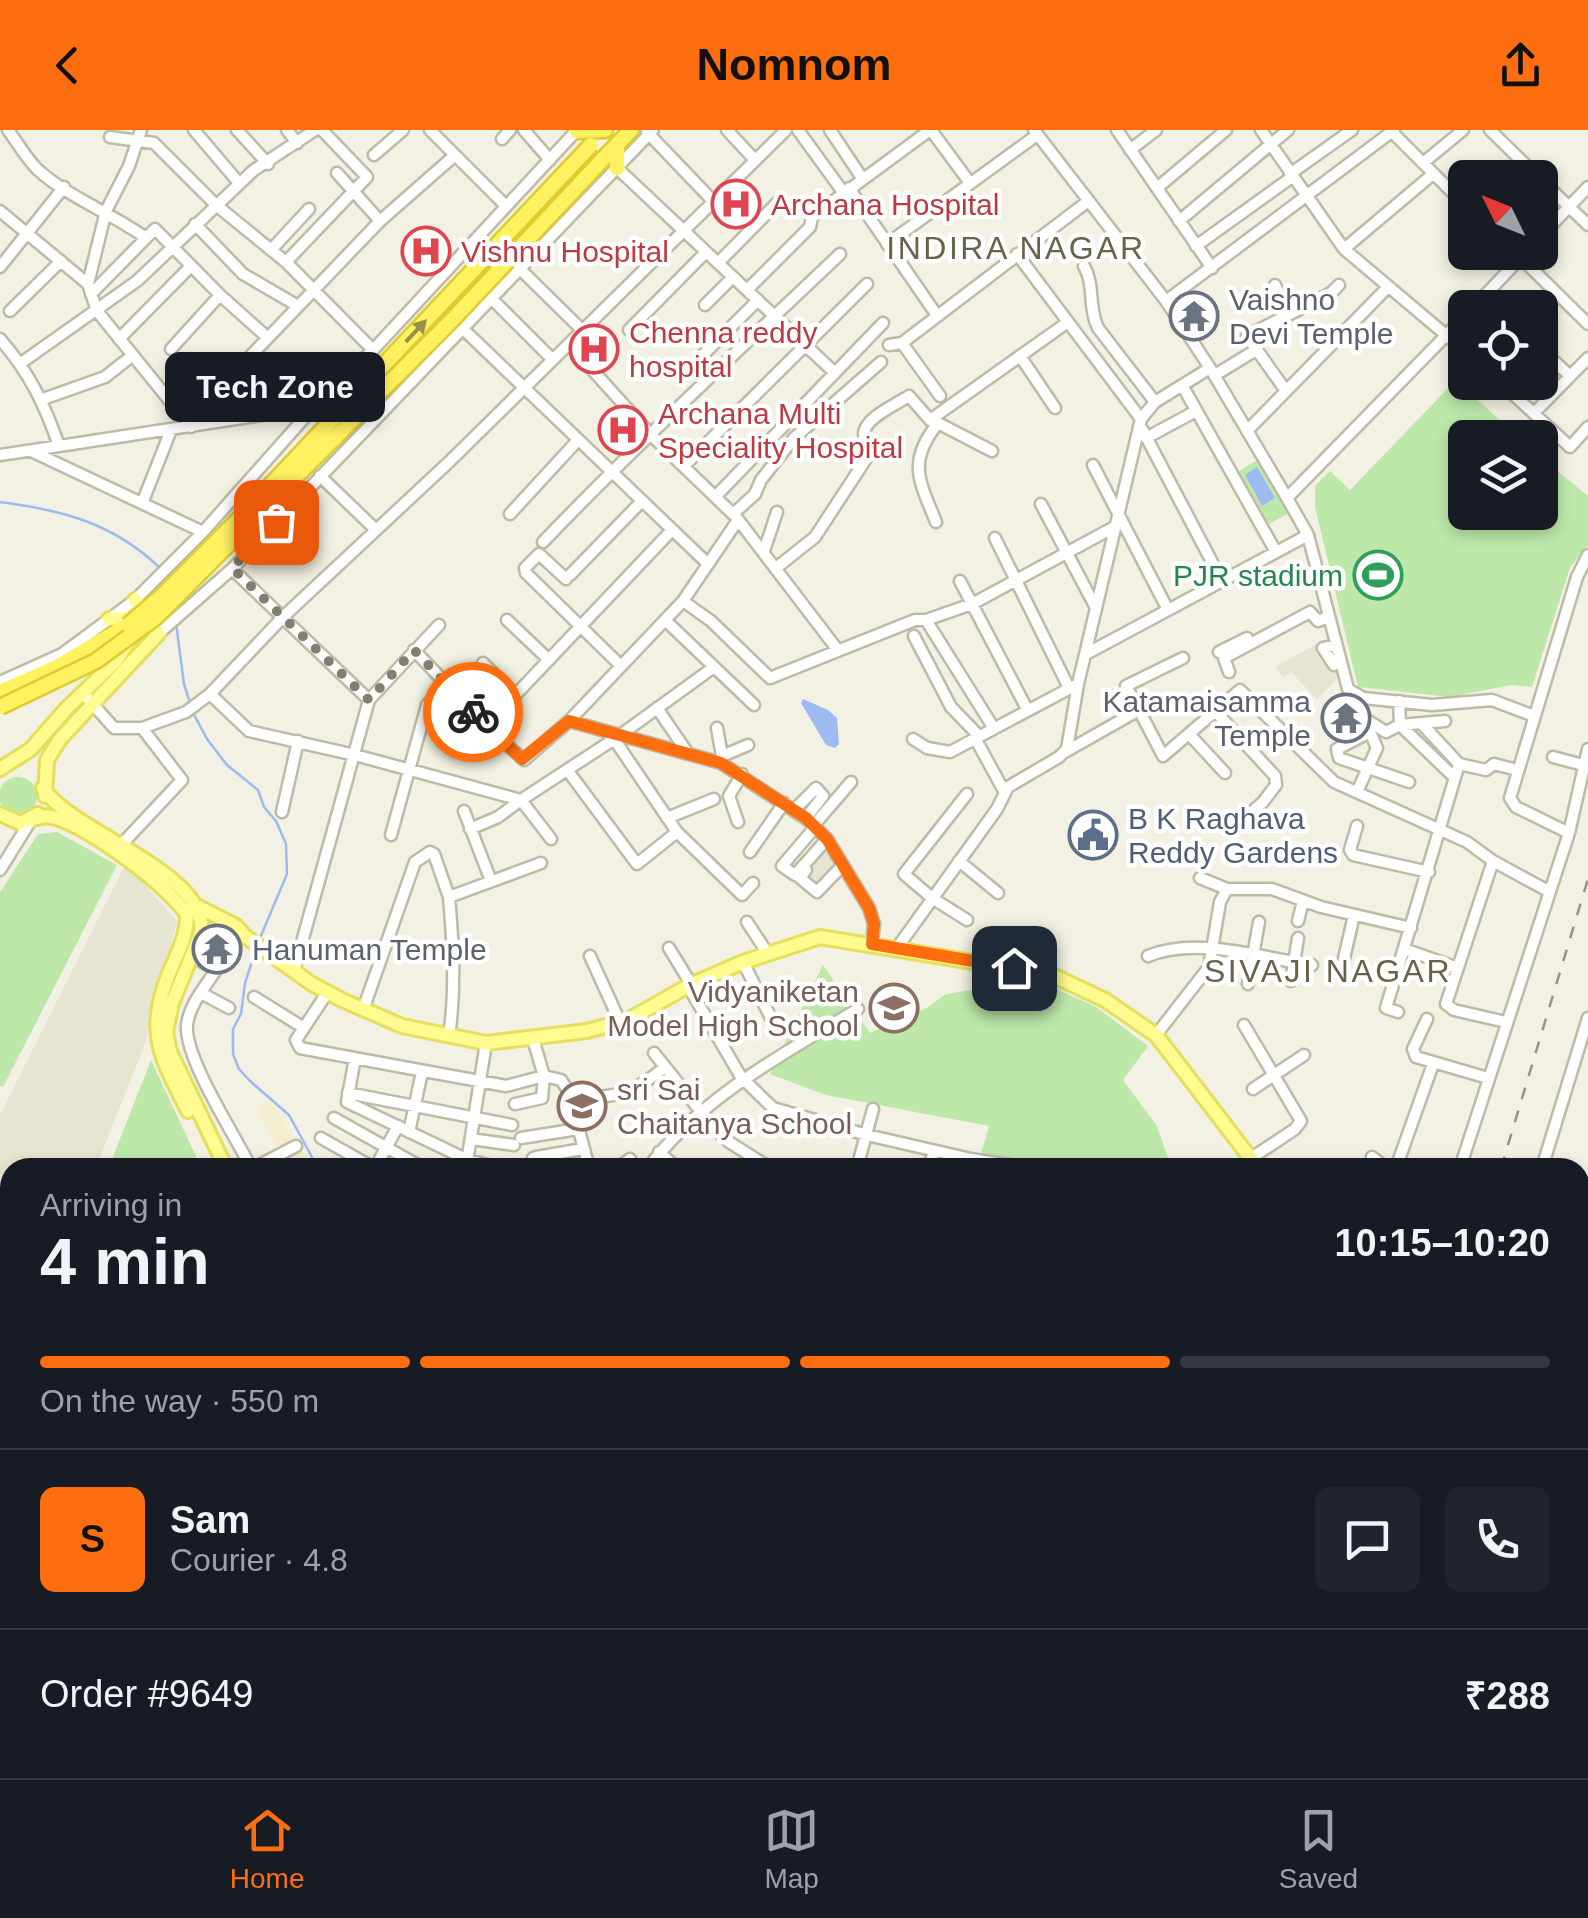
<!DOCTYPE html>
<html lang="en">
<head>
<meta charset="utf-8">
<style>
	:root { --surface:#171b24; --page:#20242c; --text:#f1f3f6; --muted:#9ea1a6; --line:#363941; --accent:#fe6e0e }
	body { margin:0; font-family:Arial,sans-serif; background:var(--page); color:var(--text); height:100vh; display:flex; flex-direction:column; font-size:38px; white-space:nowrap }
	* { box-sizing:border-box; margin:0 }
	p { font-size:32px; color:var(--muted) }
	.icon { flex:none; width:55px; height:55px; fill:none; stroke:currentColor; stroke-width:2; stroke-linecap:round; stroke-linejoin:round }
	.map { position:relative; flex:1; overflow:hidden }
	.sheet { position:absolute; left:0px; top:1028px; width:1590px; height:622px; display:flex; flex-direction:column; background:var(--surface); border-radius:30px 30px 0 0; box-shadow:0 5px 15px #0003 }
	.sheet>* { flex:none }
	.needle { width:65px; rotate:313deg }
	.tools { position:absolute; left:1448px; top:30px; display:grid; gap:20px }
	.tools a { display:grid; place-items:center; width:110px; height:110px; border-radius:15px; background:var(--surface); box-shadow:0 5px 15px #0003; font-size:50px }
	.pin { position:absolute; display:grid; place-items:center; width:85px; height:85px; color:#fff; margin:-42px; border-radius:20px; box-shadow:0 5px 15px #0006 }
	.courier { position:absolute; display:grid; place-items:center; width:100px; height:100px; margin:-50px; border:8px solid #fe6e0e; border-radius:50%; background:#fff; color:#222; box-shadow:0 2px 12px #0007 }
	.bubble { position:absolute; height:70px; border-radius:15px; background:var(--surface); box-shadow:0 5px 15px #0003; font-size:32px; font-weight:800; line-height:70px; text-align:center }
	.headline em { font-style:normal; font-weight:800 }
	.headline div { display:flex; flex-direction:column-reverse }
	.headline { display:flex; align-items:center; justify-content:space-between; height:170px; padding:0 40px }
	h1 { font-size:65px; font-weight:800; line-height:75px }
	.bar { display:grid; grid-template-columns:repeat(4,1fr); gap:15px 10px; align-content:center; height:120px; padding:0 40px }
	.bar i { height:12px; border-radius:8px; background:var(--line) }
	.bar .selected { background:var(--accent) }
	.bar p { grid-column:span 4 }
	.line { display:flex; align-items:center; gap:25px; padding:0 40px; border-top:2px solid var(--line) }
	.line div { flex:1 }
	.round { display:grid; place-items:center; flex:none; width:105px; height:105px; border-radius:15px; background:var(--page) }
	header { display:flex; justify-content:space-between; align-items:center; height:130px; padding:0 40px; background:var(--accent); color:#111; font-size:45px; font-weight:800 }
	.tabs { display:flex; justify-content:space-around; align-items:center; height:140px; border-top:2px solid var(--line); background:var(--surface); font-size:28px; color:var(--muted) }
	.tabs a { display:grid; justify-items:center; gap:5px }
	.tabs .selected { color:var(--accent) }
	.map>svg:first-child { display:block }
	.residential { fill:#e6e5d1 }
	.commercial { fill:#f5eecd }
	.education { fill:#ecebcc }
	.green { fill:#bde8aa }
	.water { fill:#9dbaf1 }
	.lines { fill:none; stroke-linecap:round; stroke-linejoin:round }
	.stream { stroke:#9dbaf1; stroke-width:2.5 }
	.minor-casing { stroke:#bdbba6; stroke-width:15 }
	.major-casing { stroke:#e5df5e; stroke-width:18 }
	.highway-casing { stroke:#e0cb2f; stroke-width:19 }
	.minor { stroke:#fff; stroke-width:10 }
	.major { stroke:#fffb8f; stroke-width:12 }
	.highway { stroke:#fff261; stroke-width:14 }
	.rail { stroke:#939393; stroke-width:2.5; stroke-dasharray:12 12; stroke-linecap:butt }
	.highway-bridge-casing { stroke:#e0cb2f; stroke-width:19; stroke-linecap:butt }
	.highway-bridge { stroke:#fff261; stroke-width:14 }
	.oneway { fill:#989148 }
	.done { stroke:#817f71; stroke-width:10; stroke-dasharray:0 18 }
	.route { stroke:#fe6e0e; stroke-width:12 }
	.labels { text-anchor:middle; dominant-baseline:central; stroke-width:9; stroke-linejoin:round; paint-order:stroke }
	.health-label { font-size:30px; fill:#be3a42; stroke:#fff; text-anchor:start }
	.worship-label { font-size:30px; fill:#5b616d; stroke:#fff; text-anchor:start }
	.leisure-label { font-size:30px; fill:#27864d; stroke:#fff; text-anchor:end }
	.service-label { font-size:30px; fill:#4e5e75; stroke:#fff; text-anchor:start }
	.education-label { font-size:30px; fill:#785e54; stroke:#fff; text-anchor:end }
	.neighbourhood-label { font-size:32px; letter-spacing:2.5px; fill:#67624a; stroke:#fff }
</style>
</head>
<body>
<header><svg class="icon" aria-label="back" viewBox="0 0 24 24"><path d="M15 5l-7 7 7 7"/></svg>Nomnom<svg class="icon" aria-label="share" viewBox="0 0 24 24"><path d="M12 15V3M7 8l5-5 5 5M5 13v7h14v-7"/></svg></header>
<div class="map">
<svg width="1588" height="1648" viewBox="0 0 1588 1648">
	<rect width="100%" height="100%" fill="#f2f1e3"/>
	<path class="residential" d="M1331,506L1340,545L1317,569L1291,542L1284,547L1275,537Z
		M824,716L841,740L813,767L794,748Z
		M126,733L177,791L144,917L96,1037L10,1038V1048L0,1044V985Z"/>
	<path class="commercial" d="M271,971L282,988L312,1037H261L282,1026L256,978Z"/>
	<path class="education" d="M1588,1393V1592L1581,1599L1580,1400Z"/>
	<path class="green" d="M1456,250L1518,307L1465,308V382H1540V327L1588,366V415L1570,438L1532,557L1511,555L1450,567L1358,557L1315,377V356L1330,341L1350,360Z
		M1259,329L1291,382L1269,394L1238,342Z
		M-1 666a19 19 0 1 1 38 0a19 19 0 1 1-38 0Z
		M57,702L117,735L3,957L0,956V762L38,704Z
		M823,835L870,903L928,877L946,864L1028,851L1057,859L1096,877L1148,916L1123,950L1157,996L1171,1037H985L980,1027L989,996L826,965L770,944Z
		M151,930L201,1037H109Z
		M10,1060V1503L0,1495V1079Z
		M10,1601V1640H572L578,1648H0V1614Z
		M785,1640H831L837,1648H772Z"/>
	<path class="water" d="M1257,337L1275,368L1262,376L1245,345Z
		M803,569L828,580L837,588L839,614L835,618L826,615L801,573Z"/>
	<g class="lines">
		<path class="stream" d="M0,372C62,380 114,393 161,439
			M176,493L184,554L190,573
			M192,581L207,609L227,635L258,660L264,677L276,691L286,714L287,744L260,808
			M256,820L245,853L241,884L233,899V924L239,939L250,951L289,985L318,1038
			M978,1648V1640"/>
		<g class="minor-casing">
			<path id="minor" d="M8,0C17,12 26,28 37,39C66,66 113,84 146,108L155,99L220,165L268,208
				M141,0L129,36L106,81L88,154L97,181L191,297
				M194,0L239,53
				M237,0L268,34
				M287,0L297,13
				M430,0L506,76
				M524,0L550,30
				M727,0L754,29
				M798,0L843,62
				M830,0L862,48
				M931,0L970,53
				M1034,0L1166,171L1210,238L1287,368L1308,405L1348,559L1363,568L1432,575L1492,570L1534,586
				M1117,0L1212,138
				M1261,0L1344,119L1465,221
				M1490,0L1539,48
				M647,2L712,70
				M1392,2L1465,75
				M110,7L154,13L216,75L286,132L373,220
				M502,9L510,0
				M1130,20L1156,0
				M374,25L403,0
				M1423,33L1463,0
				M617,38L835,243
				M337,43L380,91
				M1290,44L1352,0
				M1540,49L1588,95
				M849,58L936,184
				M1157,58L1226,0
				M0,81L88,154
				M1179,91L1288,0
				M195,94L243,144L298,176
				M1540,107L1588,57
				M887,114L1037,5
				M1196,116L1292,47
				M1344,119L1433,44
				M271,120L309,79
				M1515,122L1588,194
				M1017,124L1141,289
				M286,132L367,47L322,0
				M718,133L779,71
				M1084,136C1095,155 1088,178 1098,198L1155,272
				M0,137L64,57
				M520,139L583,201
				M1275,155L1288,184
				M747,160L810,97L812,87L930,0
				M91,164L146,108
				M1484,166L1497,178
				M491,168L552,229
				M1166,171L1394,0
				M705,175L733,147
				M1473,178L1526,122
				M10,181L61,131
				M462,198L707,433
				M629,200L706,122
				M0,209C29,242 45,275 59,316
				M119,209L191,136
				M902,213L940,266
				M569,214L652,306L736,387L837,519
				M889,215L902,213L1087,72
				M1540,218L1570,246
				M171,219L220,165
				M1020,226L1055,278
				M206,232L240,237L380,91L454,26
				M21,233L137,151L254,40L315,0
				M1215,245L1256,220
				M682,246L758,170
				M1500,252L1570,317L1588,297
				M1182,255L1276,422
				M1286,261L1247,206L1331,163L1339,155
				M43,269L105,247L133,225
				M1534,283L1588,228
				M936,292L992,321
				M1142,299L1222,451
				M1247,301L1388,157
				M1146,308L1196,281
				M31,321L203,402
				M0,325L314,277
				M1093,335L1168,480
				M684,336L867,154
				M320,346L376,400
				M716,366L883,193
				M1287,368L1465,186
				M143,371L171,300
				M1041,374L1096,478
				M510,384L578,310
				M733,384L755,364L761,350L794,308L881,232
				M936,392C919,350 907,332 938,293
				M995,408L1069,558
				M543,412C638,313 740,219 840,124
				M764,421L777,382
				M776,438L815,407L866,329C869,318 864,314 864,304C864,288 897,274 909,266L930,290L1068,192
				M232,439L369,570L439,495
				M570,445L642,371
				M566,449L539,424L525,438L526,443L621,536
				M960,451L1027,579
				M683,471L711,491L770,548L915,490H926L993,597
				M507,490L549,530
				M665,490L683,471L738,390
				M926,490L972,474L1118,395
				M158,504L232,439L653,0
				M914,506L951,577L979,606
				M1336,515L1323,518L1334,535L1340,532
				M414,520L486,596L524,630L569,591L665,490L754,575
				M1219,522L1247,508
				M1086,524L1308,405
				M483,533L515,565
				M1229,542L1224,528L1310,482L1318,491L1328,487
				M0,552L62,524L135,470L203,402L314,277L373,220L577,0
				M83,563L114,598H142L186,582L210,564L283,487L449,332L786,0
				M210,564L249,601L355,625L521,670L619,606L714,537
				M1353,564L1370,602L1337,619L1339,628L1409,652
				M1399,571L1400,595L1454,647
				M657,578L687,622
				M1139,580L1126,556L1183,528
				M1216,582L1275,646L1276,655L1263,672L1233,699
				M1367,590L1386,602L1400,595L1445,591
				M569,591L721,633L808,690L827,709L869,778L874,794L872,813
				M1422,594L1459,634
				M486,596L672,400
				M717,598L722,626
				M1189,604L1225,643
				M975,608L1004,661
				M913,609L927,618L950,622L1078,554
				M1065,622L1139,580L1163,626L1240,560L1334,652L1467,712L1493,731L1550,762
				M1553,627L1583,635
				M718,632L722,626L748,615
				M568,641L637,734L677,702L614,609
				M1357,662L1377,618L1370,602
				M967,664L904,744L932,768L967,790
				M794,680L816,658L823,666L806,688
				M464,681L491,751
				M282,682L298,611
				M667,688L714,669
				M738,692L729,666L742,644
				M814,695L851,652
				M816,696L782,736L795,745L827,709
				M1357,696L1350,720L1353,725L1429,742
				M470,699L498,687L521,670L551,709
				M677,702L742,765L753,753
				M1569,703L1588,619
				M391,705L427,575L446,554
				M122,714L182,650L142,598
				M750,722L784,673
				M959,731L998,763
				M1493,731L1446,874L1454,880L1506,892
				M0,740L31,690
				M806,740L800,748L817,762L843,735
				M1200,748L1227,759
				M449,767C453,812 456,860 449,906
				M1298,791L1303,771
				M747,792L768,824
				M669,818L691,854
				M897,818L997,679L1008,657L1059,627L1067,619L1078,554L1141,289L1155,272L1210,238
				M1404,819L1458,838
				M192,826L216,840C205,857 189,875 187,895C184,928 235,1005 251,1038
				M590,826L620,892
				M1148,826C1197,806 1261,828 1312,835
				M743,832L772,890
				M1343,833L1354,785
				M294,841L369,570
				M1291,851L1298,808
				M1248,854L1259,792
				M688,856L741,947L773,978L867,1005L971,1029L1009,1035
				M201,863L229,878
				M327,863L296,910L300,918L506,956L544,946L542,968L515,974
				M254,867L304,898
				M363,880L415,732L430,722L434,724L449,767L541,733
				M1398,882L1386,878L1459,634L1486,640L1494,634L1517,640
				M1427,889L1413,919L1416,927L1488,948
				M1244,895L1301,991L1295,999L1250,1029
				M1156,905L1209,837L1220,772L1227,759H1272L1321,777L1411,798
				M533,909L544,946L561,950L569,962L589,1038
				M654,923L715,999L729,1012L770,1038
				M355,928L347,972L468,1030L500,1038
				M1253,959L1304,925
				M348,963L512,995
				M571,969C619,965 627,968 665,937
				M334,988L423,1038
				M409,1002L422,942
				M321,1008L374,1038
				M521,1008L578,999
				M471,1009L514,1015
				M659,1022L677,1038
				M1372,1027L1386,1038
				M533,1028L545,1038
				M254,1038L296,1016
				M375,1038L398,996
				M466,1038L486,913
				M526,1038L536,1027L583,1019
				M618,1038L630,1029
				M648,1038C701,967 785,923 858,879
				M857,1038L873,979
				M929,1038L934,1021
				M1396,1038L1433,934
				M1460,1038L1569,703L1516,677L1510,668L1577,447L1588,425
				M1542,1038L1588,888
				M0,1318L10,1322
				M0,1426L10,1429
				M0,1511L10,1519
				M0,1595L10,1583
				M1580,1635L1588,1627
				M700,1640L706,1648
				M712,1640L718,1648
				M835,1640L841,1648
				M855,1640L860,1648
				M1170,1640L1183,1648
				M1526,1640L1534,1648
				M753,1648L767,1640
				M911,1648L918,1640
				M1043,1648L1048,1640
				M1127,1648L1132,1640
				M1203,1648L1208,1640
				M1390,1648L1396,1640
				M1425,1648L1428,1640
				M1568,1648L1575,1640"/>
		</g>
		<g class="major-casing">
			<path id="major" d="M0,639L31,619L67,578L115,532L134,504L135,496L128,488L109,489
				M43,658C71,703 210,742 201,803L172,873L166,902L170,922L226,1038
				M45,666L47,630L60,609L158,504L135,470
				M0,684L20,693L38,684
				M33,689C41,687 47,685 56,688C89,697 169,756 187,785C187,808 176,825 168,846C145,904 162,929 188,981
				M197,776L236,796L246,807L312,854L342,870L402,896L486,913L587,901L628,890L688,856L743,832L820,807L1052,845L1105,870L1156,905L1258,1038
				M1580,1289L1588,1296
				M602,1640L607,1648
				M617,1640L622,1648"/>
		</g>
		<g class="highway-casing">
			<path id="highway" d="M577,1L605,0
				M603,29L631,0
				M617,38V15
				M0,562L55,538L128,495"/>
		</g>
		<use href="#minor" class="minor"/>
		<use href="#major" class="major"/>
		<use href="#highway" class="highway"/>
		<path class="rail" d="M1501,1038L1588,749
			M1316,1648L1318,1640"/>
		<g class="highway-bridge-casing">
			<path id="highway-bridge" d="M128,495L163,465L231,397L591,15
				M0,577L96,531L156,487L453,189L603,29"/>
		</g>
		<use href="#highway-bridge" class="highway-bridge"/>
	</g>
	<defs><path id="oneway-solid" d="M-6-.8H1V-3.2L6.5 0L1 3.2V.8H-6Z" transform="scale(2.5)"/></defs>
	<use class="oneway" href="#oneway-solid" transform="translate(416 201) rotate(-47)"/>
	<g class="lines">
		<path class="done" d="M276,392L232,438L369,570L414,520L473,582"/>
		<path class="route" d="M473,582L522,629L569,591L721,633L806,688L827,709L869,778L874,794L872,814L1014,838"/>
	</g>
	<defs>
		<g id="hospital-ring" transform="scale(2.5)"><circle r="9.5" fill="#fff" stroke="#e0444e" stroke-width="1.5"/><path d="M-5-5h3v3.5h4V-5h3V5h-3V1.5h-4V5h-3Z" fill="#e0444e"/></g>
		<g id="temple-ring" transform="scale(2.5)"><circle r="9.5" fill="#fff" stroke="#6b7280" stroke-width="1.5"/><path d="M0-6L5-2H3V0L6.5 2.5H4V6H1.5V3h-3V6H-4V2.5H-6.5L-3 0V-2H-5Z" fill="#6b7280"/></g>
		<g id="stadium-ring" transform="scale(2.5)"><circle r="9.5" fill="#fff" stroke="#2e9e5b" stroke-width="1.5"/><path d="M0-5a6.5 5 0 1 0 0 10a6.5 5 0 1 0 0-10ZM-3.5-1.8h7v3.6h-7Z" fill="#2e9e5b"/></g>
		<g id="civic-ring" transform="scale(2.5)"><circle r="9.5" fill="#fff" stroke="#5c6f8a" stroke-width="1.5"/><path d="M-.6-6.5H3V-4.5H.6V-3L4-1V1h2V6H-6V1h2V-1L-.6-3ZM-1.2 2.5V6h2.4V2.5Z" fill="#5c6f8a"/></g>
		<g id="university-ring" transform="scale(2.5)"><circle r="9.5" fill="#fff" stroke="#8d6e63" stroke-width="1.5"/><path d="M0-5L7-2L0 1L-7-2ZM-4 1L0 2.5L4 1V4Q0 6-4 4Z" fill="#8d6e63"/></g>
	</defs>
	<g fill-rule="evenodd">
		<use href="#hospital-ring" x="736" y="74"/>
		<use href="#hospital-ring" x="426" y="121"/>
		<use href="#temple-ring" x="1194" y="186"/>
		<use href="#hospital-ring" x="594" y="219"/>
		<use href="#hospital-ring" x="623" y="300"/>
		<use href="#stadium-ring" x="1378" y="445"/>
		<use href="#temple-ring" x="1346" y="588"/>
		<use href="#civic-ring" x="1093" y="705"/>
		<use href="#temple-ring" x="217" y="819"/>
		<use href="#university-ring" x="894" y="878"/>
		<use href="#university-ring" x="582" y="976"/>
	</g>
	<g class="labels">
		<g class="health-label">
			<text x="771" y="74">Archana Hospital</text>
			<text x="461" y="121">Vishnu Hospital</text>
			<text x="629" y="202">Chenna reddy<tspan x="629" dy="34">hospital</tspan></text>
			<text x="658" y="283">Archana Multi<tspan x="658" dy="34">Speciality Hospital</tspan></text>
		</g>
		<g class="worship-label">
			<text x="1229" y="169">Vaishno<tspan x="1229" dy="34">Devi Temple</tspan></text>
			<text x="1311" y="571" text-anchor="end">Katamaisamma<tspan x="1311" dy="34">Temple</tspan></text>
			<text x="252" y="819">Hanuman Temple</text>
		</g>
		<g class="leisure-label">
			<text x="1343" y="445">PJR stadium</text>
		</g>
		<g class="service-label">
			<text x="1128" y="688">B K Raghava<tspan x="1128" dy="34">Reddy Gardens</tspan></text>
		</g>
		<g class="education-label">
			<text x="859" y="861">Vidyaniketan<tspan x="859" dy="34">Model High School</tspan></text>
			<text x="617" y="959" text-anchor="start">sri Sai<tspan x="617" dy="34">Chaitanya School</tspan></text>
		</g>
		<g class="neighbourhood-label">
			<text x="1016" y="118">INDIRA NAGAR</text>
			<text x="1328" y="841">SIVAJI NAGAR</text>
		</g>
	</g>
</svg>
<div class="tools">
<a><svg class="needle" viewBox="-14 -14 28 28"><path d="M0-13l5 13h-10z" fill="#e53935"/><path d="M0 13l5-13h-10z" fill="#9ea1a6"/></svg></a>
<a><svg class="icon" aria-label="locate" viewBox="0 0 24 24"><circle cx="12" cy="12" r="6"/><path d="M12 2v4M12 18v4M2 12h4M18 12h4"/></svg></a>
<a><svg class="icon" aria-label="layers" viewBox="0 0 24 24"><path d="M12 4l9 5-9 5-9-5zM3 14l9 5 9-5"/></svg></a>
</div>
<div class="pin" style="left:276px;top:392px;background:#ea580c"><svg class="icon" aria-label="bag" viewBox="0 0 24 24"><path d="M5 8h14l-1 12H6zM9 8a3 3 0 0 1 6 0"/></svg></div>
<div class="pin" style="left:1014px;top:838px;background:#1f2937"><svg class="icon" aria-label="home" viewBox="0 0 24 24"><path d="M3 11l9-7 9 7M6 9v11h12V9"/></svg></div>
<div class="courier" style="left:473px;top:582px"><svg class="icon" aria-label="bike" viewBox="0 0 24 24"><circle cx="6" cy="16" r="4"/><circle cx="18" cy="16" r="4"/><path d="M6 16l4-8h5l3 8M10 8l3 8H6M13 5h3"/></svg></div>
<div class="bubble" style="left:165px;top:222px;width:220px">Tech Zone</div>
<section class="sheet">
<div class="headline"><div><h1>4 min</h1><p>Arriving in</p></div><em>10:15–10:20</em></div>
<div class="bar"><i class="selected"></i><i class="selected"></i><i class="selected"></i><i></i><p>On the way · 550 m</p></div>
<div class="line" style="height:180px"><b class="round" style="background:var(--accent);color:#111">S</b><div><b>Sam</b><p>Courier · 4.8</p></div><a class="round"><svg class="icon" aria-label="chat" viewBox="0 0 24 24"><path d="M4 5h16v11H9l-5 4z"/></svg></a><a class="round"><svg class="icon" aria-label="phone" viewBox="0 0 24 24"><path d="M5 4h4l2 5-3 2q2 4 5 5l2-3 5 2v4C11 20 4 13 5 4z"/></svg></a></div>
<div class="line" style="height:130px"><div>Order #9649</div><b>₹288</b></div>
</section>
</div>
<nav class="tabs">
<a class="selected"><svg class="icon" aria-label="home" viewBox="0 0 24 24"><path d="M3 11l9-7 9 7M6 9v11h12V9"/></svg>Home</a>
<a><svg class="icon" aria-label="map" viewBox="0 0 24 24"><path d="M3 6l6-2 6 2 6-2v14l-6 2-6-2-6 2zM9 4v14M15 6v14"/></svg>Map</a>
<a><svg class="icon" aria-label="saved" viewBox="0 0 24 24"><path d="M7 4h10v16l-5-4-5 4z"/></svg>Saved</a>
</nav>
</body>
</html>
